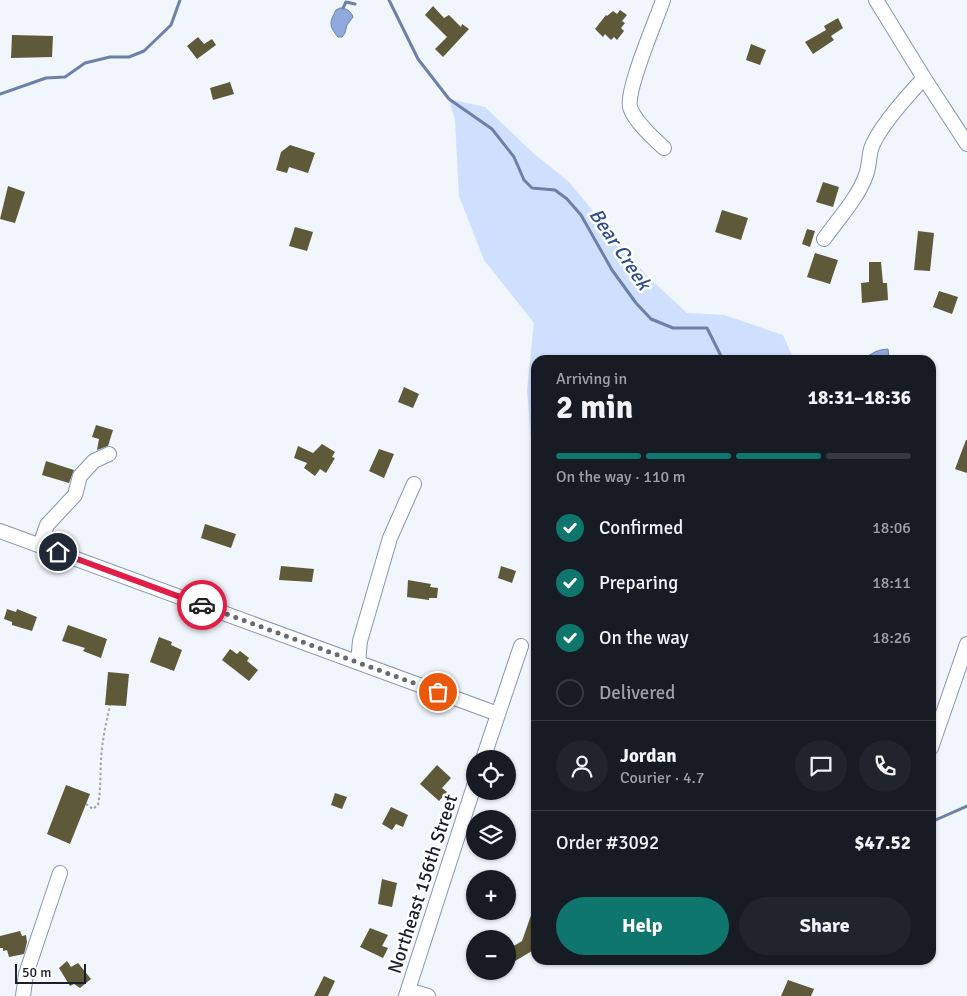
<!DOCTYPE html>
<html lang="en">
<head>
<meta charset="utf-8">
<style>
	:root { --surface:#171b24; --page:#20242c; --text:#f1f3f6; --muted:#9ea1a6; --line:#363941; --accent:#0f766e }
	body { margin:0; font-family:Signika,sans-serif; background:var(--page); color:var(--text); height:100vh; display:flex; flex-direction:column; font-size:19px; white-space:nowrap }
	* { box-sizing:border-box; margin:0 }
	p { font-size:16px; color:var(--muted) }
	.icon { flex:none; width:28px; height:28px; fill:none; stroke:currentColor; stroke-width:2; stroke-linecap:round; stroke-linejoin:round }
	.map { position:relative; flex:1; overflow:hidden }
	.panel { position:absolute; left:531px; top:355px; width:405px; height:610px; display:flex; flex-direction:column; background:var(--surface); border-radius:15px; box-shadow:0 1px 4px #0004 }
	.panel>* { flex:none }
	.buttons { position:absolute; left:466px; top:750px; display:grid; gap:10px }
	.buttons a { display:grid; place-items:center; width:50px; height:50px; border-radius:50%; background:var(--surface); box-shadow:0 1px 4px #0004; font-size:25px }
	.scale { position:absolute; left:15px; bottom:12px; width:71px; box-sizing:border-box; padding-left:5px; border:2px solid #191f2b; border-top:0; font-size:14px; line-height:18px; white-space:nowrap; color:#191f2b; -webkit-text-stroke:4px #fff; paint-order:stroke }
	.pin { position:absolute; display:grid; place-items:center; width:42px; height:42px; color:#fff; margin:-21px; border:2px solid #fff; border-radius:50%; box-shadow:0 1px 5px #0007 }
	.courier { position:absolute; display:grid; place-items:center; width:50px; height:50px; margin:-25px; border:4px solid #e11d48; border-radius:50%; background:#fff; color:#222; box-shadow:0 1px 6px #0007 }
	.overview em { font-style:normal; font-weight:700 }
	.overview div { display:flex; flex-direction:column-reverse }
	.overview { display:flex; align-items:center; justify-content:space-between; height:85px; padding:0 25px }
	h1 { font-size:32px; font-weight:700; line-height:38px }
	.bar { display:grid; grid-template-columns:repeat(4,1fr); gap:8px 5px; align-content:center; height:60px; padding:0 25px }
	.bar i { height:6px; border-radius:4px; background:var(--line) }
	.bar .selected { background:var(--accent) }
	.bar p { grid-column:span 4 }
	.line { display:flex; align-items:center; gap:12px; padding:0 25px; border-top:1px solid var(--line) }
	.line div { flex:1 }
	.round { display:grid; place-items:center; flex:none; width:52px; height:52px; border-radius:26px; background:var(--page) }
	ol { padding:0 25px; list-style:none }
	li { display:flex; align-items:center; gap:15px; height:55px }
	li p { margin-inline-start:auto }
	li .icon { padding:5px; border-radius:50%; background:var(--accent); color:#fff; stroke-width:4 }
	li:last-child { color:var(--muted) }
	li i { width:28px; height:28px; border:2px solid var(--line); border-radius:50% }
	.cta { display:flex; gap:10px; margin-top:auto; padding:10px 25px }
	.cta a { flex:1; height:58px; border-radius:30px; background:var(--accent); color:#fff; font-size:20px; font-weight:700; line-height:58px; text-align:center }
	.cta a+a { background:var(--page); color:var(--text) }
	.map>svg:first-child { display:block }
	.green { fill:#cfdffe }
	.water { fill:#90aade; stroke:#6c80a8 }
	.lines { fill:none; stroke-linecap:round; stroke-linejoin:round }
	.stream { stroke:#6c80a8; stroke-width:3 }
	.building { fill:#5e5938 }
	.minor-casing { stroke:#8695b4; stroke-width:16 }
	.path { stroke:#9ca1aa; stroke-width:2; stroke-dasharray:2.5 2.5; stroke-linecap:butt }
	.minor { stroke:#fff; stroke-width:14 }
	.done { stroke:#656a74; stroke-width:5; stroke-dasharray:0 9 }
	.route { stroke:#e11d48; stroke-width:6 }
	.labels { text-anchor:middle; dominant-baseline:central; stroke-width:5; stroke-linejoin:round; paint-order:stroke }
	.street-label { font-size:19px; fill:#191f2b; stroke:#fff }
	.water-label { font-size:20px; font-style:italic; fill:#304d8e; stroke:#fff }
</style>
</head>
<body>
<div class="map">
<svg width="967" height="996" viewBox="0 0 967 996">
	<rect width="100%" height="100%" fill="#f1f5fc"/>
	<path class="green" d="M449,99L485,107L533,153L568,181L647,276L687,313L724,315L783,335L794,360H536V502L527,390L534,323L484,260L459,196L455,120Z"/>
	<path class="water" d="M340,8C346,8 351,11 353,17L347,25L345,33L342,37H338C329,26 329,23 336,10Z
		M888,349L889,360H859C872,356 872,350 888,349Z"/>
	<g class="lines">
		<path class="stream" d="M389,0L418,59L449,99L492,129L514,157L524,180L532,188L555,190L567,199L581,215L612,270L636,303L651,319L673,328H707L723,360
			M343,8L346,2L355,4
			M0,94L46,78L65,77L85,63L110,57H129L144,51L171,25L180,0
			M931,822L967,806"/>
	</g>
	<path class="building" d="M433,6L444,18L449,15L461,27L462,24L469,29L443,57L435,49L447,37L425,15Z
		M620,10L627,15L622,21L625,23L621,28L624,31L617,40L614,37L611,40L605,34L603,37L595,29L606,15L607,16L613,11L617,14Z
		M838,18L843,28L831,36L834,40L813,54L805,42L826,30L824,26Z
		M12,35L53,36L52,57L11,58Z
		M198,37L204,44L212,39L216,45L197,59L187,46Z
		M751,44L766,50L760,65L746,60Z
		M230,82L234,94L213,100L210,88Z
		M290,145L315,153L308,173L289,167L287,173L276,170L281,152Z
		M823,182L839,187L833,207L816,202Z
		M8,186L25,192L15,223L0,219Z
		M722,210L748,218L741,240L715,232Z
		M295,227L313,232L307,251L289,246Z
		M807,229L815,231L810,247L802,244Z
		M918,231L934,233L930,271L914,270Z
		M815,253L838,260L830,284L807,277Z
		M869,262H881L883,283H887L888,300L862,303L861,283L869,282Z
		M939,291L958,297L952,314L933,307Z
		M404,387L419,394L413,408L398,402Z
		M96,425L113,430L108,446L97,450L99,439L92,437Z
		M966,440H967V473L955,469Z
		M322,444L335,452L332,457L335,458L326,473L320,469L315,476L304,468L307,463L294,458L298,446L313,453Z
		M379,449L394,454L384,478L369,471Z
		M46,461L74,470L69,483L42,475Z
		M205,524L236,534L231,548L201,538Z
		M281,566L314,569L312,582L279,580Z
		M501,566L516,571L512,583L498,578Z
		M408,580L431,584L430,587L438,588L437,598H429V600L407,597Z
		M7,609L16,612L17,609L37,617L32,631L12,625V622L4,619Z
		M68,625L107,639L101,658L83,651L85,648L62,641Z
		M159,637L172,642L171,645L182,650L174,671L150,662Z
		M230,649L237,654L240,651L249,658L247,661L258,670L249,681L222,660Z
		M108,672L129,674L126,706L105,705Z
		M437,765L451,778L442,788L447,792L439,801L420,784Z
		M66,785L90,794L70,844L47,834Z
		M335,793L347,797L342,809L331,805Z
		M391,807L408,815L403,827L396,824L392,830L382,824Z
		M382,879L397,883L392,907L378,904Z
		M535,904L536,942H534L532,951L515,961L512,956L508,955V945L512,947L522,941Z
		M370,928L388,935L382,946L388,948L383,958L360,947Z
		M20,931L22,936L26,935L27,942L24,954L9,957L7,950L3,951V948H0V936Z
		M67,961L71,967L78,963L91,979L80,988L74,984L70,986L59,968Z
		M324,976L335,981L328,996H314Z
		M788,980L814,989L811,996H781Z"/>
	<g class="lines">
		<g class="minor-casing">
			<path id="minor" d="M663,0C656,21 626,89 630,107C634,121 654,139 664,148
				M876,0L924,78L967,144
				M824,239C838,219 858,198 866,175C869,167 869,157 871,149C878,128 909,94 924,78
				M0,531L498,714
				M40,545L47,525L75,495L80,476L94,461L109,454
				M358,662L360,641L390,538L414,484
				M931,748L967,644
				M483,759L521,646
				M408,990L428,996
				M23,996L26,974L60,873
				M406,996L475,783"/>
		</g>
		<path class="path" d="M86,804L93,809L98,805C101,790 100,775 101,760C102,741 106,723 110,705"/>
		<use href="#minor" class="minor"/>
	</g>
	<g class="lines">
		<path class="done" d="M202,605L438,692"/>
		<path class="route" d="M58,552L202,605"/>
	</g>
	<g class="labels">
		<g class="street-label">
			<text transform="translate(423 884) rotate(-72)">Northeast 156th Street</text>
		</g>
		<g class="water-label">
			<text transform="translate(620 249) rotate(56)">Bear Creek</text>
		</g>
	</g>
</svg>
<div class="buttons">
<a><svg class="icon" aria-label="locate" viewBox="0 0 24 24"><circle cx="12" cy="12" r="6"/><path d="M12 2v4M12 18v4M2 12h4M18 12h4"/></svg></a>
<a><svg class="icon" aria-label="layers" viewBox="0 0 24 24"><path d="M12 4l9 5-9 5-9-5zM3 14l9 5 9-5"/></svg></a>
<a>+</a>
<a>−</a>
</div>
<div class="scale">50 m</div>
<div class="pin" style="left:438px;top:692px;background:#ea580c"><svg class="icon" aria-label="bag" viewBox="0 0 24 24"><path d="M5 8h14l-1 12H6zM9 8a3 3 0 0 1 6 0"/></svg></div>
<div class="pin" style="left:58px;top:552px;background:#1f2937"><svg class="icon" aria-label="home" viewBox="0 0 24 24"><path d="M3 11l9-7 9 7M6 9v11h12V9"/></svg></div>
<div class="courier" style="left:202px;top:605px"><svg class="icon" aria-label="car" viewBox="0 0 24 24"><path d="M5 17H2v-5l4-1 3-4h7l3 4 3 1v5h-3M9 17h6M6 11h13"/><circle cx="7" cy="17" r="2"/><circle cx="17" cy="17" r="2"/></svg></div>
<section class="panel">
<div class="overview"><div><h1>2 min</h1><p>Arriving in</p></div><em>18:31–18:36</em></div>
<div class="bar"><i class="selected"></i><i class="selected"></i><i class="selected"></i><i></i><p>On the way · 110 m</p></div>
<ol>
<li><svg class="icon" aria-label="check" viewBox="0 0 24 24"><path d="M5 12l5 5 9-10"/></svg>Confirmed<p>18:06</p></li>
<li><svg class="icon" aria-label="check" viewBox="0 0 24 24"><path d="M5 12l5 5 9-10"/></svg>Preparing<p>18:11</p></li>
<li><svg class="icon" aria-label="check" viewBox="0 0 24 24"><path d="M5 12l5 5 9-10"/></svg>On the way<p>18:26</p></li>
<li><i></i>Delivered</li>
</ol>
<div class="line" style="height:90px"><a class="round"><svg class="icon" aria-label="person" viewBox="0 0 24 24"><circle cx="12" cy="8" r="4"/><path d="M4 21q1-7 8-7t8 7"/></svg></a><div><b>Jordan</b><p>Courier · 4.7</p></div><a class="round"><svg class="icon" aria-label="chat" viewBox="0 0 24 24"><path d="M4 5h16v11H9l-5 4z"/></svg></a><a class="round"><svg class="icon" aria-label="phone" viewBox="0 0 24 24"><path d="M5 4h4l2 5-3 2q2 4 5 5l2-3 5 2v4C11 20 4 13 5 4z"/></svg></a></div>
<div class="line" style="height:65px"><div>Order #3092</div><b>$47.52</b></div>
<div class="cta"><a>Help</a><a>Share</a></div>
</section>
</div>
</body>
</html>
